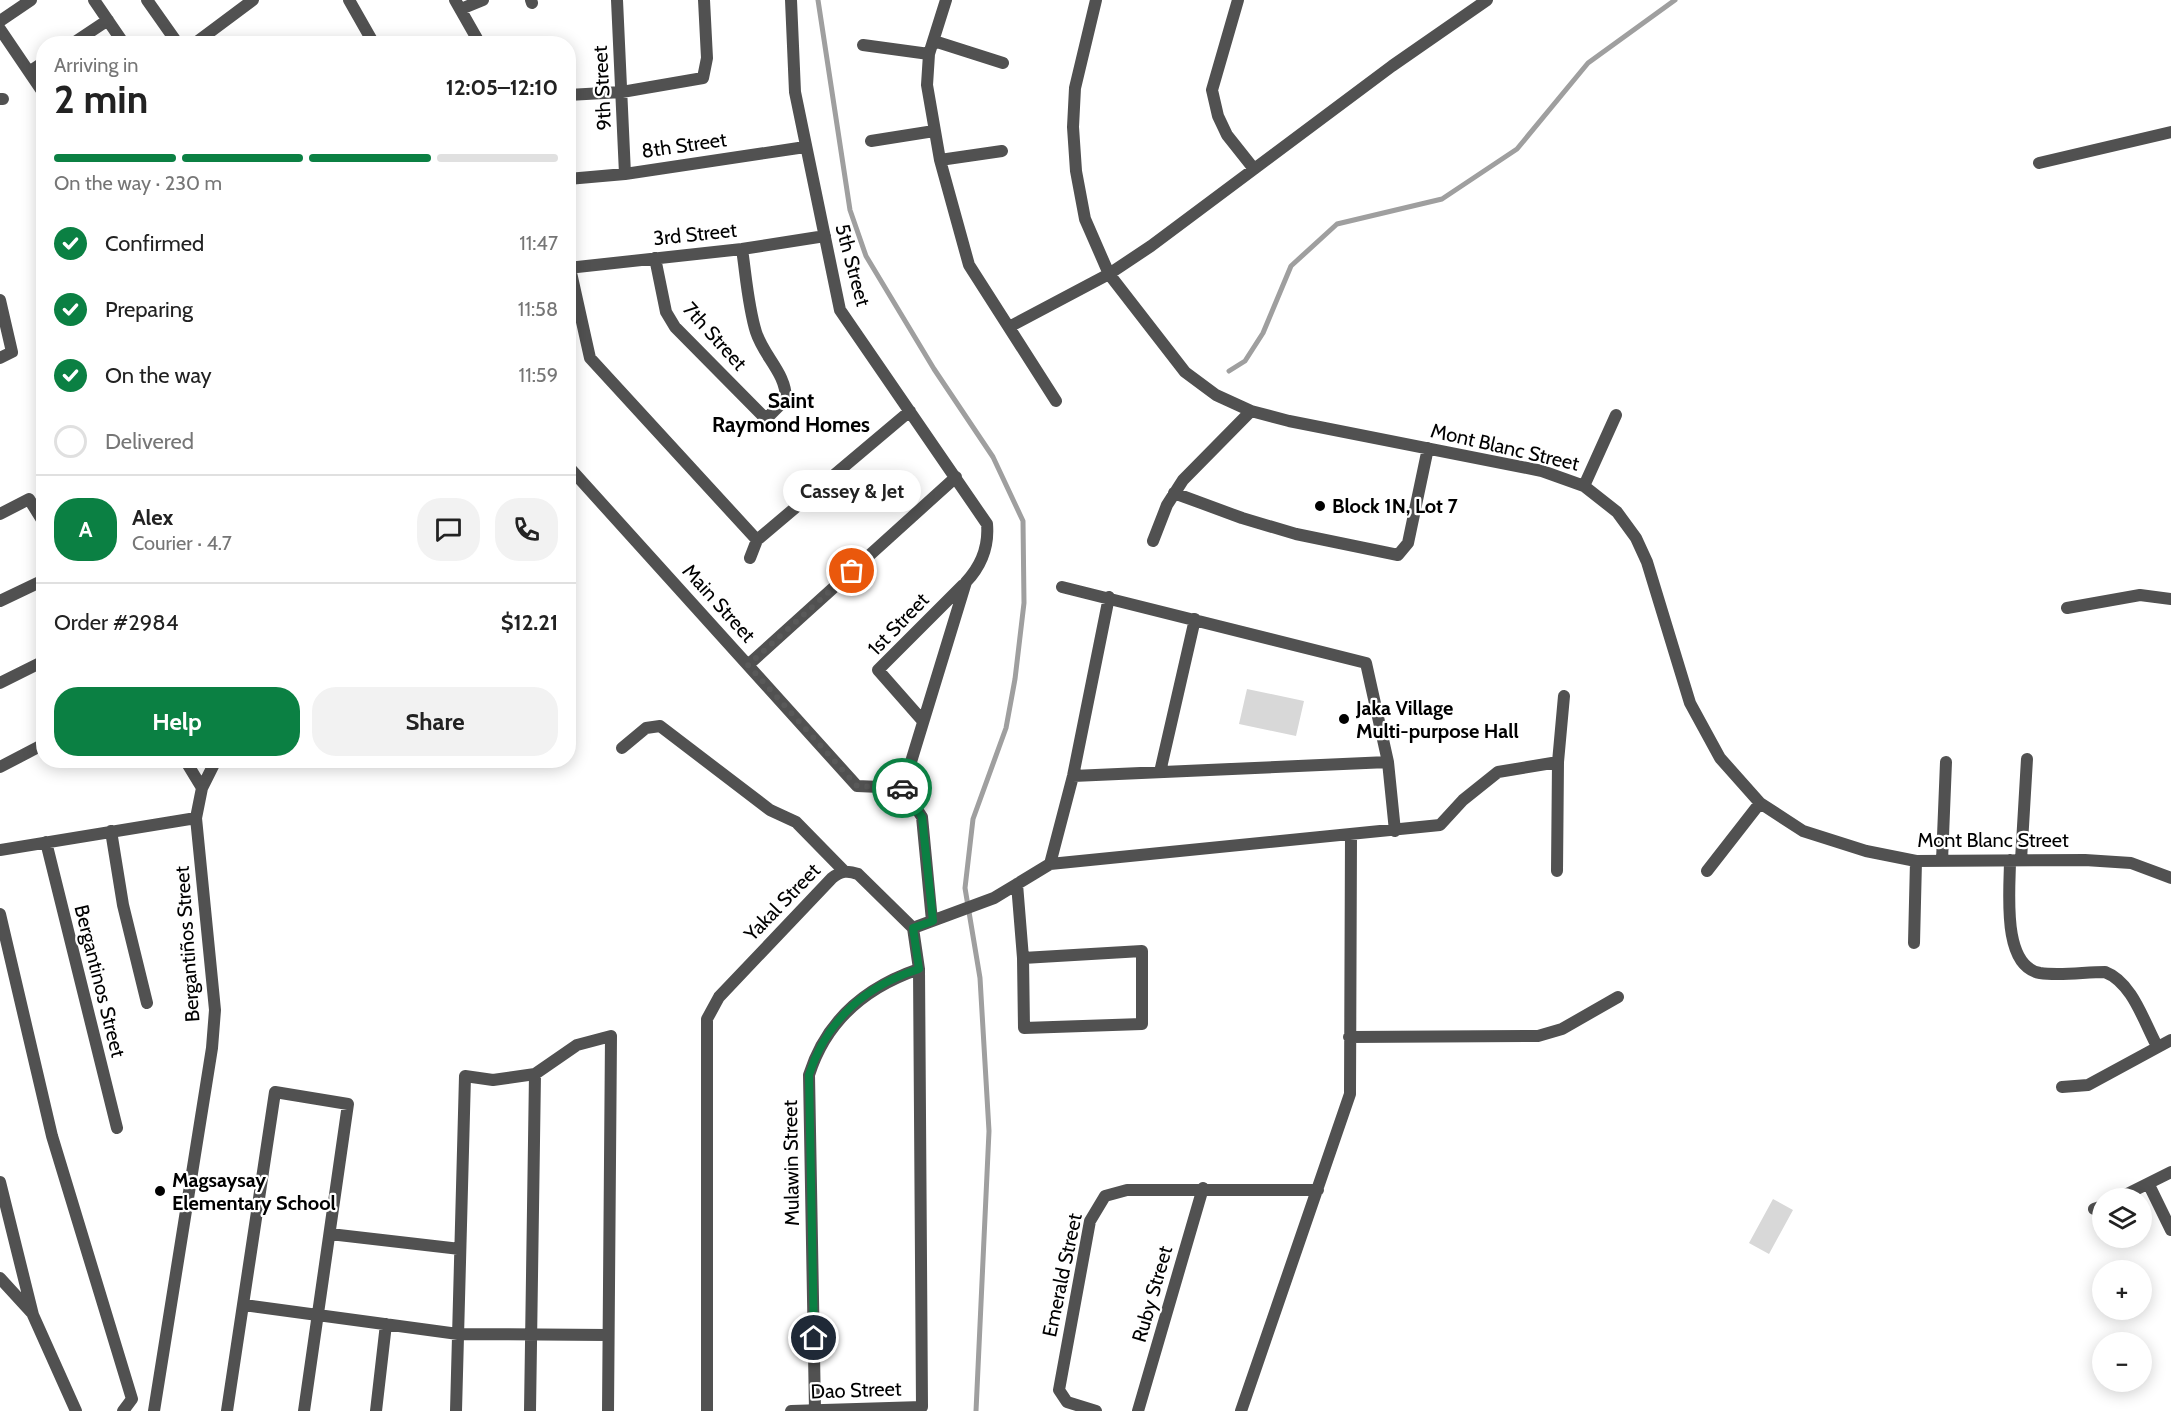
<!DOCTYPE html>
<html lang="en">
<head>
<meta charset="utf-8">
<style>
	:root { --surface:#fff; --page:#f2f2f2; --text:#222; --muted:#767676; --line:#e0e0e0; --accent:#0b8043 }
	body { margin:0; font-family:Cabin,sans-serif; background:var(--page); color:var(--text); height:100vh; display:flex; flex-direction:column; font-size:22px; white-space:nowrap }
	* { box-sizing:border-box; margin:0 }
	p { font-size:20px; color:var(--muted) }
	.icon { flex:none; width:33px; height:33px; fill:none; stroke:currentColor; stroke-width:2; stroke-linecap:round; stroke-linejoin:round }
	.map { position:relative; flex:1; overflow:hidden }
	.drawer { position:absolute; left:36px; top:36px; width:540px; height:732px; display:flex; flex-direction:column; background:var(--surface); border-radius:24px; box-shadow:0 3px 15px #0003 }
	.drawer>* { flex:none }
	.fabs { position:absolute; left:2092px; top:1188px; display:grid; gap:12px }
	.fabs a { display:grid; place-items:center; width:60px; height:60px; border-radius:50%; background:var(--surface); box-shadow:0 3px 15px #0003; font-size:30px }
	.pin { position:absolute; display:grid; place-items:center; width:51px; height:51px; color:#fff; margin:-26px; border:3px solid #fff; border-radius:50%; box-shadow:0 2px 6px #0007 }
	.courier { position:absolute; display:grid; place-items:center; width:60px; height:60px; margin:-30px; border:4px solid #0b8043; border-radius:50%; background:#fff; color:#222; box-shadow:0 2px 8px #0007 }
	.bubble { position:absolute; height:42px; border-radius:21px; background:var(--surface); box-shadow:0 3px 15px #0003; font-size:20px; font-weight:700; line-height:42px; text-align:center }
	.head em { font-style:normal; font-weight:700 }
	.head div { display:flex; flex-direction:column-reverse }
	.head { display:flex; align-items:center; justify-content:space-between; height:102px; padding:0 18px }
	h1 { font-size:39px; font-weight:700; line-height:45px }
	.bar { display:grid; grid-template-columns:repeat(4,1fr); gap:9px 6px; align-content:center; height:72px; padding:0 18px }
	.bar i { height:8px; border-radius:4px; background:var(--line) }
	.bar .on { background:var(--accent) }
	.bar p { grid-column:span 4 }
	.line { display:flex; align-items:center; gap:15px; padding:0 18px; border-top:2px solid var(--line) }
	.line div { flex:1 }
	.round { display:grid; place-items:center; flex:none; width:63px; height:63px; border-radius:24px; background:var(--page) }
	ol { padding:0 18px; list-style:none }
	li { display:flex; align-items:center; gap:18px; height:66px }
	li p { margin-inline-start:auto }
	li .icon { padding:6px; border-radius:50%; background:var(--accent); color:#fff; stroke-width:4 }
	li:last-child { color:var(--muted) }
	li i { width:33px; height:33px; border:3px solid var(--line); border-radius:50% }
	.button { display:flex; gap:12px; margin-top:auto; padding:12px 18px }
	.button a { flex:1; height:69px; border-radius:24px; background:var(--accent); color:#fff; font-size:24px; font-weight:700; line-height:69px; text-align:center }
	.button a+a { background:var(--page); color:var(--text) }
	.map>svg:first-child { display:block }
	.green { fill:#d8d8d8 }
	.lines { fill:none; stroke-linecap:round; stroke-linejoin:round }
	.stream { stroke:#9f9f9f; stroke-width:5 }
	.street { stroke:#515151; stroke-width:12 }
	.done { stroke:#595959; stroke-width:6; stroke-dasharray:0 10.8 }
	.route { stroke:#0b8043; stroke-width:8 }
	.poi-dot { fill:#000; stroke:#fff; stroke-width:2 }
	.labels { text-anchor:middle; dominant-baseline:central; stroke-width:4.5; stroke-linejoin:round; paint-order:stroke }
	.street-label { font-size:20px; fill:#000; stroke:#fff }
	.poi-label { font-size:20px; font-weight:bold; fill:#000; stroke:#fff; text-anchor:start }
	.neighbourhood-label { font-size:21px; font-weight:bold; fill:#000; stroke:#fff }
</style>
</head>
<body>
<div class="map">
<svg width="2171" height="1411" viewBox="0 0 2171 1411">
	<rect width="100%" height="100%" fill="#fff"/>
	<path class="green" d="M1247,689L1304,701L1296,736L1239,724Z
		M1773,1199L1793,1210L1769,1254L1749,1243Z"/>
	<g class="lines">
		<path class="stream" d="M818,0L850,210L866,256L934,369L993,457L1023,521L1024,603L1015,679L1006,728L973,819L965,888L980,978L989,1131L976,1411
			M1229,371L1245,361L1263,333L1291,266L1337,224L1442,199L1517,149L1588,63L1675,0"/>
		<path class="street" d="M94,0L124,44
			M147,0L178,44
			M349,0L374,44
			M455,0L480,44
			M531,0L532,3
			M617,0L625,174
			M791,0L795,92L840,310L987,524C989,547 981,566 966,582L903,788
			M946,0L929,54L927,85L940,160L969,265L1056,401
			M1096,0L1075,88L1073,127L1076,171L1085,219L1109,274L1185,372L1216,395L1251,411L1289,421L1542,471L1584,486L1617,512L1636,538L1647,562L1690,703L1720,758L1760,803L1803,831L1866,851L1916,861L2085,860L2131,863L2171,878
			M1238,0L1212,90L1218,116L1227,135L1254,169
			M461,9L483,0
			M0,21L31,0
			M0,29L44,94
			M934,41L1003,63
			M72,44L108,20
			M194,44L253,0
			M863,45L929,54
			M29,72L44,62
			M703,78L707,58L704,0
			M568,95L622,92L703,78
			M0,99H3
			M871,141L934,131
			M940,160L1002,151
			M2039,163L2171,132
			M568,179L625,174L805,147
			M655,258L666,312L675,327L766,419L786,399C786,373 764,357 756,332C748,306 746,276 742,249
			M568,268L742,249L825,236
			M570,268L590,358L757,540
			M0,300L12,352L0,358
			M1009,327L1109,274L1151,246L1392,66L1487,0
			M568,466L857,786L903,788
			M1584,486L1616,415
			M1174,493L1242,518L1296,534L1398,555L1408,543L1428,448
			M0,514L29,499L44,523
			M1153,541L1167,505L1183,480L1251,411
			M750,558L757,540L910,411
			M1062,587L1366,663L1388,762L1395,831
			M0,601L44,580
			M2067,608L2140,595L2171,599
			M748,665L956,477
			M0,683L44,661
			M922,720L878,670L963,585
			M622,748L646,728L660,726L770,810L796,822L844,871
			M185,760L202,788
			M0,767L44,744
			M1160,772L1195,619
			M1073,776L1388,762
			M903,788L922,817L932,921
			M111,831L123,905L147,1003
			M46,842L117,1128
			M0,850L196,818
			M2010,860C2010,889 2001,966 2040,973C2060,976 2085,972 2105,972C2132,982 2144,1022 2157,1046
			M2021,860L2027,759
			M1942,861L1946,762
			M1050,864L1440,825L1463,800L1498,772L1558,762
			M1557,871L1558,762L1564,696
			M1707,871L1760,803
			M1017,884L1023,958L1024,1028L1142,1024V951L1023,958
			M0,914L52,1136L132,1399L123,1411
			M913,928L994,898L1050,864L1073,776L1109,597
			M1914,943L1916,861
			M1349,1037L1538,1036L1562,1029L1618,997
			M2062,1087L2088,1085L2171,1040
			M0,1182L33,1315L76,1411
			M2149,1185L2171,1230
			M2119,1198L2171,1172
			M2094,1209L2103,1206
			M330,1234L460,1249
			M0,1278L31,1312
			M244,1305L458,1334L608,1335
			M815,1410L809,1075C826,1021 866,987 919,969
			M154,1411L212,1048L215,1010L196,818L202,788L216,760
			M227,1411L275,1092L348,1104L304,1411
			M376,1411L386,1324
			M456,1411L465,1076L493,1080L535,1074L577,1045L611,1036L608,1411
			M530,1411L535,1074
			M707,1411V1019L719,997L832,878C841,871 847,870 858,874L913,928L919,969L922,1407L791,1411
			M1096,1411L1067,1402L1059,1390L1090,1221L1105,1196L1127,1190H1318
			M1138,1411L1203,1188
			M1241,1411L1350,1094L1351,835"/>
	</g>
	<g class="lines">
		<path class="done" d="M852,571L748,665L857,786L902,788"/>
		<path class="route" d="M814,1338L809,1075C826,1021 865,986 919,969L913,928L933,921L922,817L902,788"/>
	</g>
	<g class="poi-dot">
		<circle cx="1320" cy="506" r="6"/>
		<circle cx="1344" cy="719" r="6"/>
		<circle cx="160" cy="1191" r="6"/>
	</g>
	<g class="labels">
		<g class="street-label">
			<text transform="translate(602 88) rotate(-93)">9th Street</text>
			<text transform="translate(684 145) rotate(-8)">8th Street</text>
			<text transform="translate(695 234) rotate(-6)">3rd Street</text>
			<text transform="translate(853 265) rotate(75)">5th Street</text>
			<text transform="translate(715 336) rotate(48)">7th Street</text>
			<text transform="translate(1505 447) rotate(13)">Mont Blanc Street</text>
			<text transform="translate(719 603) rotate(48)">Main Street</text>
			<text transform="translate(898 624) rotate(-46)">1st Street</text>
			<text x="1993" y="840">Mont Blanc Street</text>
			<text transform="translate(782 902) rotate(-46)">Yakal Street</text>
			<text transform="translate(187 944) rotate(-94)">Bergantiños Street</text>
			<text transform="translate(100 981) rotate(76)">Bergantinos Street</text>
			<text transform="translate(791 1163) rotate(-91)">Mulawin Street</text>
			<text transform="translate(1062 1275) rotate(-78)">Emerald Street</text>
			<text transform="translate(1152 1294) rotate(-74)">Ruby Street</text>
			<text transform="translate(856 1390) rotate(-2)">Dao Street</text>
		</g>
		<g class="poi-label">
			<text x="1332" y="506">Block 1N, Lot 7</text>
			<text x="1356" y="708">Jaka Village<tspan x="1356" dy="23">Multi-purpose Hall</tspan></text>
			<text x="172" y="1180">Magsaysay<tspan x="172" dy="23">Elementary School</tspan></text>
		</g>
		<g class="neighbourhood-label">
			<text x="791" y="400">Saint<tspan x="791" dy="24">Raymond Homes</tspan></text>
		</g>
	</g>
</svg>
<div class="fabs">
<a><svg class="icon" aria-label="layers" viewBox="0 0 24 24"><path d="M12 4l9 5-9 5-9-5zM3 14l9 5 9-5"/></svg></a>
<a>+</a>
<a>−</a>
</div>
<div class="pin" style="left:852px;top:571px;background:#ea580c"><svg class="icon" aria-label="bag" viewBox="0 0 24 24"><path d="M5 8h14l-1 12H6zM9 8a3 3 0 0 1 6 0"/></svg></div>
<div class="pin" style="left:814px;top:1338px;background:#1f2937"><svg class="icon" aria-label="home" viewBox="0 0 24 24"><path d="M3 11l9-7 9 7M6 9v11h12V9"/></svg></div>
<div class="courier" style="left:902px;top:788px"><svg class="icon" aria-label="car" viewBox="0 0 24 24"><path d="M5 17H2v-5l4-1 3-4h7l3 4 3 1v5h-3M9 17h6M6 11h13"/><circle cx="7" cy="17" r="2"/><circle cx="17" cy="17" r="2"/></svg></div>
<div class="bubble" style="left:783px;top:470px;width:138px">Cassey &amp; Jet</div>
<section class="drawer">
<div class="head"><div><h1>2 min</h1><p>Arriving in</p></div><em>12:05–12:10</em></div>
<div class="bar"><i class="on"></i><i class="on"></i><i class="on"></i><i></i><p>On the way · 230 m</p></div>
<ol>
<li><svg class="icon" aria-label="check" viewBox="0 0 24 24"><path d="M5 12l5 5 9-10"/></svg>Confirmed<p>11:47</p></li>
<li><svg class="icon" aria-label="check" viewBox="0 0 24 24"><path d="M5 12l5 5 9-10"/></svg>Preparing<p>11:58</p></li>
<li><svg class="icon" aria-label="check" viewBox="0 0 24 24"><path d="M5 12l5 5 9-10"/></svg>On the way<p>11:59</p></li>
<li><i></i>Delivered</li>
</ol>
<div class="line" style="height:108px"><b class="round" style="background:var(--accent);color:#fff">A</b><div><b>Alex</b><p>Courier · 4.7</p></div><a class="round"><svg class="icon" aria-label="chat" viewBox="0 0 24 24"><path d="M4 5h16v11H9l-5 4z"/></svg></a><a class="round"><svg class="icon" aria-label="phone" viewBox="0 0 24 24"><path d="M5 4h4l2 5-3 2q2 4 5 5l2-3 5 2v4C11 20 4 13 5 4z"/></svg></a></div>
<div class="line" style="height:78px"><div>Order #2984</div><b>$12.21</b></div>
<div class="button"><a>Help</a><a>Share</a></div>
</section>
</div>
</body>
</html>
